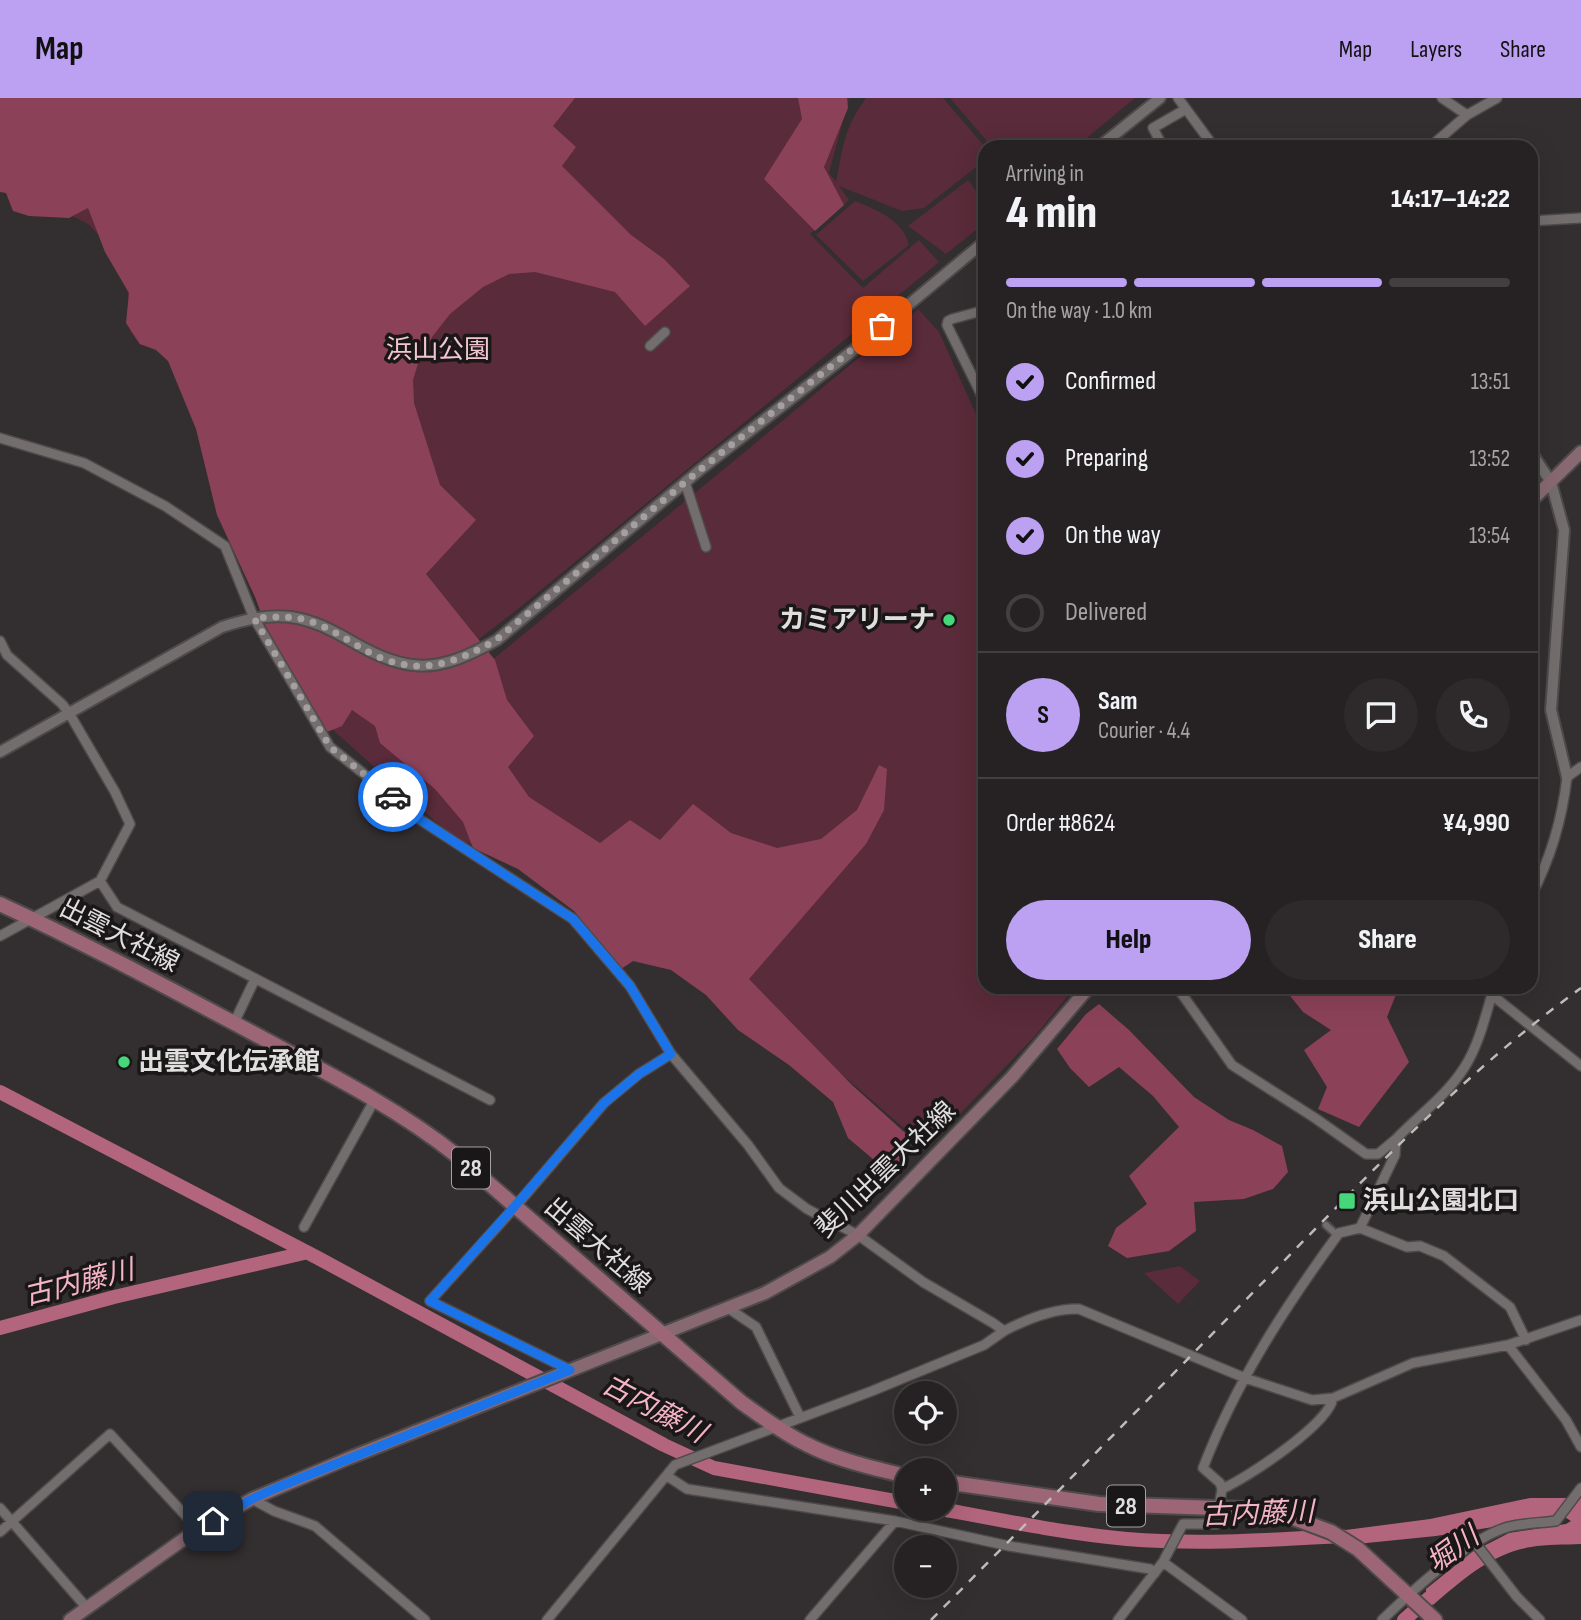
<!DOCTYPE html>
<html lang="en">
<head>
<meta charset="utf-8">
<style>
	:root { --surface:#262223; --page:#2e2a2b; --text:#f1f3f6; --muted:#a4a4a6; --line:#423f41; --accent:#bca0f2 }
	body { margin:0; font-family:"Sofia Sans Condensed","Noto Sans JP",sans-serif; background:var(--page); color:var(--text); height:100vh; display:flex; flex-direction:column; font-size:26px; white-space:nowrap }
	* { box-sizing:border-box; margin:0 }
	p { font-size:23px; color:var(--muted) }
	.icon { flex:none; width:38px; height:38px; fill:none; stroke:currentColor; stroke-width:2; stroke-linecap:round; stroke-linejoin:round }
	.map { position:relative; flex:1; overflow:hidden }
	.sheet { position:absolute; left:978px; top:42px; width:560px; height:854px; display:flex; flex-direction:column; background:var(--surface); border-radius:21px; box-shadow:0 7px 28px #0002,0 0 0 2px var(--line) }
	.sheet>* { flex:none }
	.fabs { position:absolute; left:894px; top:1283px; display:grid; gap:14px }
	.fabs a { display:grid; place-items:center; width:63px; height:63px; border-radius:50%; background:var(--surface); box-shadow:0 7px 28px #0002,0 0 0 2px var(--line); font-size:35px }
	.pin { position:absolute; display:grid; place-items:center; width:60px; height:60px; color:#fff; margin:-30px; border-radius:14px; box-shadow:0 4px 10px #0006 }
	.courier { position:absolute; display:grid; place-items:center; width:70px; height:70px; margin:-35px; border:5px solid #1a73e8; border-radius:50%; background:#fff; color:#222; box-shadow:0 2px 9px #0007 }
	.summary em { font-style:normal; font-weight:800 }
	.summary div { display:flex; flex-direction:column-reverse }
	.summary { display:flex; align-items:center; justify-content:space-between; height:119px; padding:0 28px }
	h1 { font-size:46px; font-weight:800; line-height:52px }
	.bar { display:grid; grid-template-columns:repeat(4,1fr); gap:10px 7px; align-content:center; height:84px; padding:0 28px }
	.bar i { height:9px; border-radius:5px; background:var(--line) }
	.bar .on { background:var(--accent) }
	.bar p { grid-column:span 4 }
	.line { display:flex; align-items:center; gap:18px; padding:0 28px; border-top:2px solid var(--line) }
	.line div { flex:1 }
	.round { display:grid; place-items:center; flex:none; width:74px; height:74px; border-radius:37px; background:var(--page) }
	ol { padding:0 28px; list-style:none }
	li { display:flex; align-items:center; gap:21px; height:77px }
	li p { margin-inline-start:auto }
	li .icon { padding:7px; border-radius:50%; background:var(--accent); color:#111; stroke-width:4 }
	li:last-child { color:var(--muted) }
	li i { width:38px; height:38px; border:4px solid var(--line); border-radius:50% }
	.button { display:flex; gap:14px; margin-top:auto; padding:14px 28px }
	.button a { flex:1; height:80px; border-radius:42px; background:var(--accent); color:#111; font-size:28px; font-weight:800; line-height:80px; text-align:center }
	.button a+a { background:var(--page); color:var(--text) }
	header { display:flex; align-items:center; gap:42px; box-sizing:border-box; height:98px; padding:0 35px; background:var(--accent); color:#111 }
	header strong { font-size:33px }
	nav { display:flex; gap:38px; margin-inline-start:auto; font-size:24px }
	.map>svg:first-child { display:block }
	.green { fill:#5a2b3a }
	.forest { fill:#8b4259 }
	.water { fill:#b2657c }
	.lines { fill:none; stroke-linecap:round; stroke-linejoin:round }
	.river { stroke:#b2657c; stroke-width:14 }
	.pedestrian-casing { stroke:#4e4a4b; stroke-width:10 }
	.minor-casing { stroke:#4e4a4b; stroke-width:12 }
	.tertiary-casing { stroke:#4e4a4b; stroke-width:14 }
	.secondary-casing { stroke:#4e4a4b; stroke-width:16 }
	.primary-casing { stroke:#4e4a4b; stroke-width:18 }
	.pedestrian { stroke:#736d6e; stroke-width:6 }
	.minor { stroke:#736d6e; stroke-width:9 }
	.tertiary { stroke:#736d6e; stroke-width:10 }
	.secondary { stroke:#886972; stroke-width:12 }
	.primary { stroke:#9c6676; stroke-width:14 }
	.rail { stroke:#bebbbb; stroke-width:2.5; stroke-dasharray:9 9; stroke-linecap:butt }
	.done { stroke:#a4a0a1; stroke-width:7; stroke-dasharray:0 12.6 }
	.route { stroke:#1a73e8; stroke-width:9 }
	.poi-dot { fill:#45d77a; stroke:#191718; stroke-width:2.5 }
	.labels { text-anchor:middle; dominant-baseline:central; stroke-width:7; stroke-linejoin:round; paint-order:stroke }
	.shield { fill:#191718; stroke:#a5a2a3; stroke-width:2 }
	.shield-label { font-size:24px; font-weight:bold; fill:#e1dede }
	.park-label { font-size:26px; fill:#f2c5d1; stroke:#191718 }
	.poi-label { font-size:26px; font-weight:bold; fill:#e1dede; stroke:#191718; text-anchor:start }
	.street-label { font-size:26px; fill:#e1dede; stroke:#191718 }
	.water-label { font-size:28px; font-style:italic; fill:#f5b4c5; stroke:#191718 }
</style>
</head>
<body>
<header>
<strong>Map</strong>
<nav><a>Map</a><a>Layers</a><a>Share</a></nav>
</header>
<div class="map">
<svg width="1581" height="1522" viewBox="0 0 1581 1522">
	<rect width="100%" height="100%" fill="#332e2f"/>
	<path class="green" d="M0,0H849L829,75L836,84C843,49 844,30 866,0H943L985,49V62L924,110L902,113L839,88L849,102L810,136L863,190L919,142L939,164L523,507L474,545L204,346L163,250L140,247L130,233L128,195L112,151L88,126L53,108Z
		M950,0H1135L1076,49H992Z
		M968,82L985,105V125L946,156L908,128Z
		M855,103C877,112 903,122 909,147L863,183L816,137Z
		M918,211L939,234L985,336V889H1075L1036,937L927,1050L802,942L662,846L627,867L579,809L524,768L453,739L324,624L303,529L491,563Z
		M1180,1168L1200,1183L1178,1206L1144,1175Z"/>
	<path class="forest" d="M0,0H575L553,28L576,49L562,68L631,137L664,161L690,188L645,228L615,194L535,174L509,176L483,189L450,216L432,239L420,259L413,282L414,305L440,387L476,422L426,476L495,562L507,602L534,638L508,669L529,699L600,745L630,722L660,742L693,706L731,735L777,750L821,741L857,712L879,667L887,671L884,712L866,746L749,881L852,987L912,1041L893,1078L848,1040L833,1004L789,967L738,932L706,897L671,872L633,863L621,871L574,813L518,771L473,750L463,724L435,691L380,645L375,628L352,612L342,628L327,634L266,529L255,499L217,417L196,331L168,263L156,252L140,246L126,225L129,195L105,154L88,110L69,120L29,118L13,113L6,95L0,94Z
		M798,0H847L848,10L824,69L844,107L815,133L764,81L802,21Z
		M1283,889H1399L1387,919L1409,964L1359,1029L1318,1011L1327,989L1304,952L1331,932L1303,914Z
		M1099,906L1129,932L1194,999L1229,1022L1253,1032L1282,1048L1288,1074L1273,1091L1244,1101L1194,1104L1196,1133L1169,1153L1127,1160L1108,1148L1116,1130L1147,1106L1129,1078L1179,1029L1153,998L1119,969L1089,989L1070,970L1057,951L1086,916Z"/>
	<path class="water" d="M1530,1400H1581V1446C1565,1447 1547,1446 1531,1449C1492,1455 1462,1482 1433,1507L1426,1500V1491L1472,1454L1509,1435L1566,1426L1571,1423L1563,1418L1436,1438L1357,1446L1338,1433L1430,1421Z"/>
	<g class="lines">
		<path class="river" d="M0,994L318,1160L664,1347L714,1370L906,1405
			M0,1230L114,1199L304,1155
			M936,1410C1000,1422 1063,1435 1127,1441C1199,1447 1270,1442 1342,1438
			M1404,1522L1429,1500"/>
		<g class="pedestrian-casing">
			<path id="pedestrian" d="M1326,1127L1337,1137"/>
		</g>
		<g class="minor-casing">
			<path id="minor" d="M1178,0L1214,49
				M1442,0L1467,17
				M1163,49L1153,30L1186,11
				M1430,49L1467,17L1497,0
				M1531,123L1581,120
				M985,212L952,221L948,223L947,227L985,304
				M650,248L665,234
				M0,340L84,365L165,408L225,448L254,520L330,649L378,687L413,717L573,821L630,888L671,956L748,1047L779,1090L807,1111L858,1137L923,1184L993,1225L1004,1233C1027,1221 1053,1210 1079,1211L1245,1280L1312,1302L1333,1300L1413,1265L1508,1247L1581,1222
				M685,384L706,449
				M0,543L7,557L62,606L69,615L115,694L130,726L100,783L117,809L490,1002
				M1531,798C1551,760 1562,722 1567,679L1581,669
				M0,838L100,783
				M1177,889L1232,967L1315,1020L1366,1056H1378L1396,1041
				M1492,897L1581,968
				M234,925L255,881
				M304,1129L375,1001
				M1360,1130L1407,1149L1420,1148L1444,1158L1510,1209L1526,1242
				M728,1210L756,1229L800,1319
				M1508,1247L1566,1322L1581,1349
				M570,1272L430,1203L515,1109L604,1005L639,976L671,956
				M667,1378L687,1391L895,1423L1009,1448L1150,1471L1155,1475
				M1222,1391L1220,1385L1203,1370C1236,1284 1285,1209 1339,1135L1360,1130L1395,1057L1396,1041C1418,1018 1447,997 1464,970C1479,947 1486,916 1494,889
				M252,1401L274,1413L315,1428L425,1522
				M0,1410L87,1510
				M0,1434L110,1336L198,1431
				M1476,1446L1517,1499L1540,1522
				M1163,1464L1242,1522
				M547,1522L675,1367L872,1293L984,1247L1004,1233
				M810,1522L895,1423
				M1118,1522L1163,1464L1183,1426H1216L1222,1391C1247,1380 1329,1326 1333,1300
				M1382,1522C1411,1494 1470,1440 1508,1429C1523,1425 1541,1425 1556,1423L1581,1390"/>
		</g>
		<g class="tertiary-casing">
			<path id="tertiary" d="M1099,49L1160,0
				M1531,354L1551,384L1564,432L1551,612L1567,679
				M0,654L222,529C244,522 267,516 291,519C313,522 332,532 351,543C410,577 438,575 497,542L701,371L870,239L985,143"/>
		</g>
		<g class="secondary-casing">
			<path id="secondary" d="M1531,403L1581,354
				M70,1522L198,1431L252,1401L349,1360L765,1195L830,1159L858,1137L1012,979L1089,889"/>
		</g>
		<g class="primary-casing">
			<path id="primary" d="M0,806C85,845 168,890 251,934C321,972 393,1007 456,1057L741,1304C762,1319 783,1335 806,1346C837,1362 873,1370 906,1378
				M945,1384L1099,1406L1246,1411L1283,1416L1331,1434L1358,1451L1435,1522"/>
		</g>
		<use href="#pedestrian" class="pedestrian"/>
		<use href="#minor" class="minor"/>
		<use href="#tertiary" class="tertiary"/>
		<use href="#secondary" class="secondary"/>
		<use href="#primary" class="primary"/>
		<path class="rail" d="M931,1522C1047,1405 1162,1287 1277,1170C1374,1071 1469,971 1581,890"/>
	</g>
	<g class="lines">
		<path class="done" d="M393,699L330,649L254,520C274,519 293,517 312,524C336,532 356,549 379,559C423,578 457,564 496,542L701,371L882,228"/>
		<path class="route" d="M213,1423L252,1401L276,1390L570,1272L430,1203L514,1109L604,1005L639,976L671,956L630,888L573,821L413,717L393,699"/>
	</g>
	<g class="poi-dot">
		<circle cx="949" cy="522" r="7"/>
		<circle cx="124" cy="964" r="7"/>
		<rect x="1338" y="1094" width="18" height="18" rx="3.5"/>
	</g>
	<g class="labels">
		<g class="shield">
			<rect x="452" y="1049.5" width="38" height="41" rx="5"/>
			<rect x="1107" y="1387.5" width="38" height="41" rx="5"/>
		</g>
		<g class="shield-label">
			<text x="471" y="1070">28</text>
			<text x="1126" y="1408">28</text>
		</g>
		<g class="park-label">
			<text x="438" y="252">浜山公園</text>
		</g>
		<g class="poi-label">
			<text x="935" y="522" text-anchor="end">カミアリーナ</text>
			<text x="138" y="964">出雲文化伝承館</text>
			<text x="1363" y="1103">浜山公園北口</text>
		</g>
		<g class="street-label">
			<text transform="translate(119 838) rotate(27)">出雲大社線</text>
			<text transform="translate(886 1072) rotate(-44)">斐川出雲大社線</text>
			<text transform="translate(597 1148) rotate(41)">出雲大社線</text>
		</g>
		<g class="water-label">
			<text transform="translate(79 1185) rotate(-14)">古内藤川</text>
			<text transform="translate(654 1311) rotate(28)">古内藤川</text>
			<text transform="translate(1258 1416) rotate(-2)">古内藤川</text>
			<text transform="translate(1453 1452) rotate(-36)">堀川</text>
		</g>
	</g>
</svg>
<div class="fabs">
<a><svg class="icon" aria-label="locate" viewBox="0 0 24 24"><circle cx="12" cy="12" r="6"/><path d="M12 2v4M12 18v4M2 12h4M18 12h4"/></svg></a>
<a>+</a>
<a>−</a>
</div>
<div class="pin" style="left:882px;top:228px;background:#ea580c"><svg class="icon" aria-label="bag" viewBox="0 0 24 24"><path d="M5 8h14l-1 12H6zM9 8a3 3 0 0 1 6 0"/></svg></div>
<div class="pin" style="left:213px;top:1423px;background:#1f2937"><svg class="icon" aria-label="home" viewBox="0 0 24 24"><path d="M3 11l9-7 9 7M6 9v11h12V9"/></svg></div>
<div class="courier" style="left:393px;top:699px"><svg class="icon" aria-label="car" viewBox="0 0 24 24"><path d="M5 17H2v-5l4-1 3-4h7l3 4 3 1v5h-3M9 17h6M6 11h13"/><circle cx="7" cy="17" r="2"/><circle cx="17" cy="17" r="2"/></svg></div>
<section class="sheet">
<div class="summary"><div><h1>4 min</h1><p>Arriving in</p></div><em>14:17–14:22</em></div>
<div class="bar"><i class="on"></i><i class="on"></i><i class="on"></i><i></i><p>On the way · 1.0 km</p></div>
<ol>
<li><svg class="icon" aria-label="check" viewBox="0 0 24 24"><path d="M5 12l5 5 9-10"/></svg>Confirmed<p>13:51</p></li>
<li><svg class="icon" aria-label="check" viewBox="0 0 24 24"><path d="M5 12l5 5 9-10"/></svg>Preparing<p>13:52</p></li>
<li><svg class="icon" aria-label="check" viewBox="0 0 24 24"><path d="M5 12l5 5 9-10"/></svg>On the way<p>13:54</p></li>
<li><i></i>Delivered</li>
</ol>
<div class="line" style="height:126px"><b class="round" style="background:var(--accent);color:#111">S</b><div><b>Sam</b><p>Courier · 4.4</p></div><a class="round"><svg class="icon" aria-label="chat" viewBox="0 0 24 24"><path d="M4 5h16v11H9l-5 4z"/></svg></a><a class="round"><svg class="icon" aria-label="phone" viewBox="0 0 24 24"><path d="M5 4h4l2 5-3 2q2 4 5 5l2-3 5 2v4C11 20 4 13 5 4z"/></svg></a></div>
<div class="line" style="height:91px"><div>Order #8624</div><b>¥4,990</b></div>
<div class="button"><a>Help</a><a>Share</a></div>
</section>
</div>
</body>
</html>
